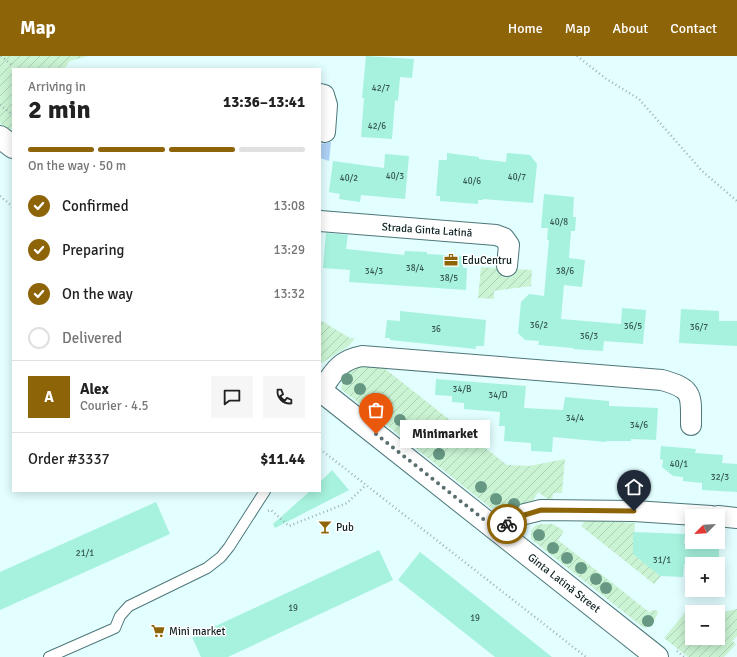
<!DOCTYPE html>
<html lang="en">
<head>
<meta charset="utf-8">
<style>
	:root { --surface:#fff; --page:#f6f6f6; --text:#222; --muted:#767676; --line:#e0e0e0; --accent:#8e6409 }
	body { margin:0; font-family:Signika,sans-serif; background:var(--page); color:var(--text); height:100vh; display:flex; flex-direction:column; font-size:15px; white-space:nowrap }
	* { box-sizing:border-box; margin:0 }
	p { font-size:13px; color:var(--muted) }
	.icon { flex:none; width:22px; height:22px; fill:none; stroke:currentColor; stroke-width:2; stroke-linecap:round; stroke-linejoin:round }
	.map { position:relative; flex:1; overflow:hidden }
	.drawer { position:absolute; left:12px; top:12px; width:309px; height:424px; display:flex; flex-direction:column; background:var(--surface); border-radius:0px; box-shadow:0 2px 10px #0003 }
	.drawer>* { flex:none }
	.needle { width:26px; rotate:246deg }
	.tools { position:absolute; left:685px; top:453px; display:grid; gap:8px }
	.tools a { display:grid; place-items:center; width:40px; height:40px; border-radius:0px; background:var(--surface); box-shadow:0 2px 10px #0003; font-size:20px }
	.pin { position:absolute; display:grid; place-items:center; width:34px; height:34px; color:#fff; margin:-41px -17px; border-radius:50% 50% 50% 0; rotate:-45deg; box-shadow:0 0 4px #0007 }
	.pin .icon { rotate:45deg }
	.courier { position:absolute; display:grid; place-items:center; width:40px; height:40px; margin:-20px; border:3px solid #8e6409; border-radius:50%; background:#fff; color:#222; box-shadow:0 1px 5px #0007 }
	.bubble { position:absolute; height:28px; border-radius:0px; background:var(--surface); box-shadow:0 2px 10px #0003; font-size:13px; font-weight:800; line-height:28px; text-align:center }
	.headline em { font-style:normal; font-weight:800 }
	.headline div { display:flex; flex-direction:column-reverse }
	.headline { display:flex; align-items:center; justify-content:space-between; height:68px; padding:0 16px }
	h1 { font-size:26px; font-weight:800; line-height:30px }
	.bar { display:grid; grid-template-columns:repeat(4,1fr); gap:6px 4px; align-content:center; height:48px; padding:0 16px }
	.bar i { height:5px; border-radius:3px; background:var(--line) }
	.bar .current { background:var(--accent) }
	.bar p { grid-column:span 4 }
	.line { display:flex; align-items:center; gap:10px; padding:0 16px; border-top:1px solid var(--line) }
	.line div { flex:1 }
	.round { display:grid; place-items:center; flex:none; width:42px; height:42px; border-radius:0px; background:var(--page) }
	ol { padding:0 16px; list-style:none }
	li { display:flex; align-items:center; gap:12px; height:44px }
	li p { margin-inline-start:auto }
	li .icon { padding:4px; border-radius:50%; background:var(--accent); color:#fff; stroke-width:4 }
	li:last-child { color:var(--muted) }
	li i { width:22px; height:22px; border:2px solid var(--line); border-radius:50% }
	header { display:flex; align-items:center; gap:24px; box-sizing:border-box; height:56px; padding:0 20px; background:var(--accent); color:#fff }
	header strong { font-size:19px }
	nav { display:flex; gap:22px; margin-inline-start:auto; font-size:14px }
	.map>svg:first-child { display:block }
	.garden { fill:url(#garden-furrows) }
	.water { fill:#aed2f6 }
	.building { fill:#a7f2de }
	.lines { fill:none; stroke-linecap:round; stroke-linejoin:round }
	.service-casing { stroke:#4d7779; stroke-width:12 }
	.minor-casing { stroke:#4d7779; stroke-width:22 }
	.tertiary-casing { stroke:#4d7779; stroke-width:24 }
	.path { stroke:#9bb3b4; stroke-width:2.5; stroke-dasharray:1 3; stroke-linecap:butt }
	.service { stroke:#fff; stroke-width:10 }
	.minor { stroke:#fff; stroke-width:20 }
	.tertiary { stroke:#fff; stroke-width:22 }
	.tree { fill:#679884 }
	.done { stroke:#5a6f70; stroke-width:4; stroke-dasharray:0 7.2 }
	.route { stroke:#8e6409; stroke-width:5 }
	.labels { text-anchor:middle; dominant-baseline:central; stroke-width:3; stroke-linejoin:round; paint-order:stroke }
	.number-label { font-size:9px; fill:#365652 }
	.street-label { font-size:11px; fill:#102223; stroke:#fff }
	.poi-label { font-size:11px; fill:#102223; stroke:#fff; text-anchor:start }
</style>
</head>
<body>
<header>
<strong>Map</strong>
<nav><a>Home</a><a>Map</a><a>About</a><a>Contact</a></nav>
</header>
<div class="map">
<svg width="737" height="601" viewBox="0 0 737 601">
	<defs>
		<pattern id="garden-furrows" width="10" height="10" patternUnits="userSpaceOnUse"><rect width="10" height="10" fill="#caf3d3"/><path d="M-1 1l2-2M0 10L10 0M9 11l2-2" fill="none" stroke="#acd0b5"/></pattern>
	</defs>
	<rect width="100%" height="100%" fill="#e3feff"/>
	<path class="garden" d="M0,0H88L70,5L64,13H13V78L0,67Z
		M481,211L532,214L531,230L494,235V243L478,242Z
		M320,264L350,282H355L349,290L320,308Z
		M355,310L384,312L507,409L529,410L565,403L562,437H553L552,446L538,436L531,449L491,452L341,333C343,322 346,315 355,310Z
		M586,464L635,467L633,498L661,520L654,528L581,470Z
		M542,468H553L564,475L558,484L649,556L653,554L658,555C656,564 652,568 644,572L531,483V474L536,469Z
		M688,553L692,556V582H718V557L737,553V580L732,585L736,588L724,601H688L664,582Z"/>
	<path class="water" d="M331,86L329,105L320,102V88Z"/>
	<path class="building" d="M366,0L414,3L412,22L400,21L398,45L395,44L392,83L361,81L364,42H362Z
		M447,97L479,101V103L506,106L507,97L530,99L537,108L533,147L483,143V144H478V148L440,145V140H436L439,104H447Z
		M385,98L409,100L405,143L361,139L360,146L339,143L340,138L329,136L333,105L384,112Z
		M544,138L574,141L573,161H576L575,175H571L569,202L585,204L582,231L564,229L561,263L621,268L622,252L646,254L643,288L604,285L603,295L573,293V292L538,289L539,285L525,284L518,277L521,246L529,238L544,240L549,184H547L548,172H541Z
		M326,177L348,179L346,193L404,199L405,195L427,196V198L464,200L463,212H467L466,234L349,226L350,214L323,212Z
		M681,253L719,255V265H737V290L679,287Z
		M400,255L486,264L484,290H476V293L390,284V282H385L387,264L400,265Z
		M436,323L526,330L524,352L563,354L565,341L609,345V350L658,352L656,384L631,383V385H606V386L553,381L552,396L531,395V387L504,385L505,370H499L500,356L464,353V347L452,346V340L435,339Z
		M661,390L696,393L695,397L723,399L722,407L737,408V436L702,434V427L683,425V421L673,420L662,411L663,404L660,403Z
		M332,414L349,434L275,472L273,468L310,435H320V426Z
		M156,446L170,478L0,554V516Z
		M633,476L685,478L684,488L719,490V508H684L683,521L660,520L633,498Z
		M379,494L393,524L228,601H201L192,581Z
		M420,496L552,601H495L398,524Z"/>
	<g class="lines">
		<g class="service-casing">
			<path id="service" d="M49,601L115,572L120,560L129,550L207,512L221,501L229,491L265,435"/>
		</g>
		<g class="minor-casing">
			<path id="minor" d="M320,38L324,39L327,49L325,76
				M320,165L496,179L504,182L509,189L507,210
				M321,335C333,317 339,304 362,300L662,324C694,333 691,339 691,369
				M718,460L737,462
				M497,474L521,459L541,454L634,455L711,460"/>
		</g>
		<g class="tertiary-casing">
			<path id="tertiary" d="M0,81L13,91
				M320,334L657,601"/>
		</g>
		<path class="path" d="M1,0L13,10
			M577,0L605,22L639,43L702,115L737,145
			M0,49L13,59
			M0,140L13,151
			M320,393L586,601
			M268,455L271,454L289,470L347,447L366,429
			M677,595L684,601"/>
		<use href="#service" class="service"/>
		<use href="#minor" class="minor"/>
		<use href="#tertiary" class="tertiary"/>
	</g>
	<g class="tree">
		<circle cx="347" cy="323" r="6"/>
		<circle cx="360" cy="333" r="6"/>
		<circle cx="374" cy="343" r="6"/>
		<circle cx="387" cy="354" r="6"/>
		<circle cx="400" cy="364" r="6"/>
		<circle cx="413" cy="377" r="6"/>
		<circle cx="425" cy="386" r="6"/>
		<circle cx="439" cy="398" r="6"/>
		<circle cx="481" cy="431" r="6"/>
		<circle cx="496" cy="443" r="6"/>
		<circle cx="514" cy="448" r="6"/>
		<circle cx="539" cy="479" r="6"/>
		<circle cx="553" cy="492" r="6"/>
		<circle cx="567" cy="502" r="6"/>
		<circle cx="581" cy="512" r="6"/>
		<circle cx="596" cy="523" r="6"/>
		<circle cx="606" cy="532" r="6"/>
		<circle cx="648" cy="565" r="6"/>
	</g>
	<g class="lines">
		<path class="done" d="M376,378L497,474L507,468"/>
		<path class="route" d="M507,468L521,460L541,454L634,455"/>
	</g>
	<defs>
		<g id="office-bare" transform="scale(1.08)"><path d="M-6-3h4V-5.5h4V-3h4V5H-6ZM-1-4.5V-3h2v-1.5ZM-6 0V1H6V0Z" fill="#8e6409" stroke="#fff" stroke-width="2.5" paint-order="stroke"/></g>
		<g id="bar-bare" transform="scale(1.08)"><path d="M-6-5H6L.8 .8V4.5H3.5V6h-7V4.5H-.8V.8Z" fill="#8e6409" stroke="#fff" stroke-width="2.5" paint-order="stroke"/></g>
		<g id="supermarket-bare" transform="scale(1.08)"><path d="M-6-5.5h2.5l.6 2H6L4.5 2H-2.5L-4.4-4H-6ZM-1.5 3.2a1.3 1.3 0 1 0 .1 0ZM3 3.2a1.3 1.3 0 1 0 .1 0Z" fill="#8e6409" stroke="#fff" stroke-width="2.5" paint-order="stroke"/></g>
	</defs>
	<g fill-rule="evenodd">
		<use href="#office-bare" x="451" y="204"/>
		<use href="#bar-bare" x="325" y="471"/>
		<use href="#supermarket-bare" x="158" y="575"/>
	</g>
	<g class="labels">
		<g class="number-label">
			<text x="381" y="32">42/7</text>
			<text x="377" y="70">42/6</text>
			<text x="395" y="120">40/3</text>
			<text x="517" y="121">40/7</text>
			<text x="349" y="122">40/2</text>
			<text x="472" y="125">40/6</text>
			<text x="559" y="166">40/8</text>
			<text x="415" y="212">38/4</text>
			<text x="374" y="215">34/3</text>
			<text x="565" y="215">38/6</text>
			<text x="449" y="222">38/5</text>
			<text x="539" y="269">36/2</text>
			<text x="633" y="270">36/5</text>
			<text x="699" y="271">36/7</text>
			<text x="436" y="273">36</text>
			<text x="589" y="280">36/3</text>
			<text x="462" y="333">34/B</text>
			<text x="498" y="339">34/D</text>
			<text x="575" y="362">34/4</text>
			<text x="639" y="369">34/6</text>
			<text x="679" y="408">40/1</text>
			<text x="720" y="421">32/3</text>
			<text x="85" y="497">21/1</text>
			<text x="662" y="504">31/1</text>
			<text x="293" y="552">19</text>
			<text x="475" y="562">19</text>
		</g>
		<g class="street-label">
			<text transform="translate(427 174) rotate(4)">Strada Ginta Latină</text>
			<text transform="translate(564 527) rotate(38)">Ginta Latină Street</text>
		</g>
		<g class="poi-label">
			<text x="462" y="204">EduCentru</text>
			<text x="336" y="471">Pub</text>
			<text x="169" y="575">Mini market</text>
		</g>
	</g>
</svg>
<div class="tools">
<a><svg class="needle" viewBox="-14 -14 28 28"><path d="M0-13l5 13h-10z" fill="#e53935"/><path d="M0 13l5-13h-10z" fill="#767676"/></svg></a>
<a>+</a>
<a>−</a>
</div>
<div class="pin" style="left:376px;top:378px;background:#ea580c"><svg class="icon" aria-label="bag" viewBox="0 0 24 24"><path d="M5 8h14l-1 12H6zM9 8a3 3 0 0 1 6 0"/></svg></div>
<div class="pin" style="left:634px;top:455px;background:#1f2937"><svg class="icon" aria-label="home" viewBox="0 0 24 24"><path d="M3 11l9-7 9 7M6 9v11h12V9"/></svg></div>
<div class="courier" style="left:507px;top:468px"><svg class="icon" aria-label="bike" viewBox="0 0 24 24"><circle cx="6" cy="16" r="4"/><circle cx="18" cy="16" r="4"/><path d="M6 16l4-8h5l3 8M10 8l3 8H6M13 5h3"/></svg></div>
<div class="bubble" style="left:400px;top:364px;width:90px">Minimarket</div>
<section class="drawer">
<div class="headline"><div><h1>2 min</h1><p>Arriving in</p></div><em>13:36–13:41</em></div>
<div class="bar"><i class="current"></i><i class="current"></i><i class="current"></i><i></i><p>On the way · 50 m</p></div>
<ol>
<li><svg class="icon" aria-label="check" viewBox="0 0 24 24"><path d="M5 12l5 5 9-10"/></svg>Confirmed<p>13:08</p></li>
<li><svg class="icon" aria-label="check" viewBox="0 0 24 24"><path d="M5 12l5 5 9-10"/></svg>Preparing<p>13:29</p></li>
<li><svg class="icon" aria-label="check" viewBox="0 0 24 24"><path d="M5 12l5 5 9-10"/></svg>On the way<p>13:32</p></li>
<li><i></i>Delivered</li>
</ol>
<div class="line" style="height:72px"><b class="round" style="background:var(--accent);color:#fff">A</b><div><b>Alex</b><p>Courier · 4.5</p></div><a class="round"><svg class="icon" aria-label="chat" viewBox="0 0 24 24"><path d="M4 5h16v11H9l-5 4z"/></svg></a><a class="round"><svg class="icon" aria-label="phone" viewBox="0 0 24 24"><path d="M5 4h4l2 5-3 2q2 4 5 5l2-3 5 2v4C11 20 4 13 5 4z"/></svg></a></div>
<div class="line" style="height:52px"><div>Order #3337</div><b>$11.44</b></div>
</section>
</div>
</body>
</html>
